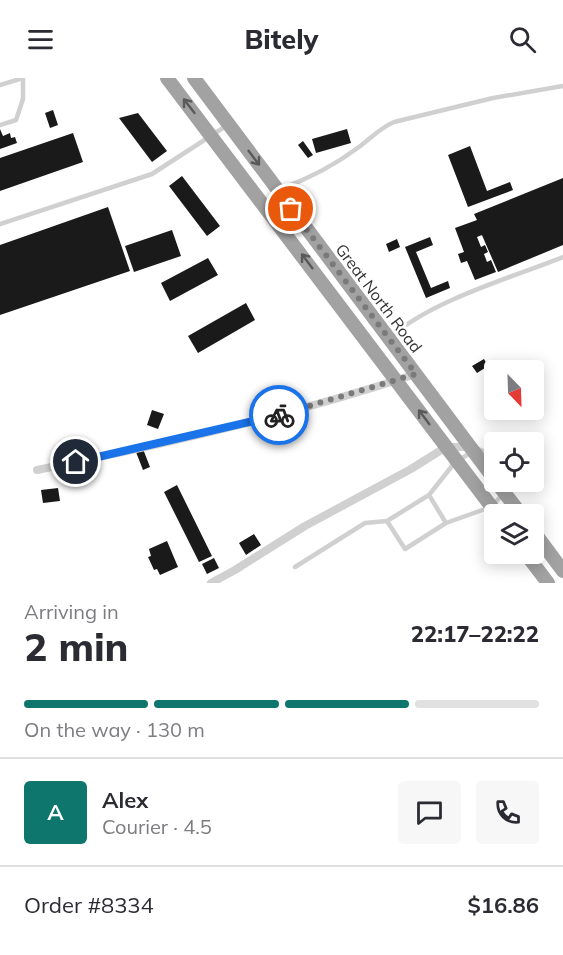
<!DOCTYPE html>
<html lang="en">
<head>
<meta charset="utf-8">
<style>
	:root { --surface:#fff; --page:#f7f7f7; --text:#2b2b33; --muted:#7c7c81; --line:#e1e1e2; --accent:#0f766e }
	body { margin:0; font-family:Mulish,sans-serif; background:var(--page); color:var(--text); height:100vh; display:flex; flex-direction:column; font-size:22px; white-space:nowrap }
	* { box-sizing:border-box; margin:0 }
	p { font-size:20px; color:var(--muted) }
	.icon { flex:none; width:33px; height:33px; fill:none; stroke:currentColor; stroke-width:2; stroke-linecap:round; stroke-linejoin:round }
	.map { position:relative; height:505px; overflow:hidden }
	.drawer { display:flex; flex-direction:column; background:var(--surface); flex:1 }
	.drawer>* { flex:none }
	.needle { width:39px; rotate:157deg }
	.controls { position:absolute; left:484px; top:282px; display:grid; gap:12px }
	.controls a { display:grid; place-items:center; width:60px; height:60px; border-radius:6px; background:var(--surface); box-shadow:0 3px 15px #0003; font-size:30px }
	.pin { position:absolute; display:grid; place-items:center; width:51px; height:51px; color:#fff; margin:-26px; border:3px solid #fff; border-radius:50%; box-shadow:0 2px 6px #0007 }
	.courier { position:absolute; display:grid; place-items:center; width:60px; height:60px; margin:-30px; border:4px solid #1a73e8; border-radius:50%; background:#fff; color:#222; box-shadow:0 2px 8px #0007 }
	.overview em { font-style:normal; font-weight:800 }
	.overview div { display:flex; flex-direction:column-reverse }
	.overview { display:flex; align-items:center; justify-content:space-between; height:102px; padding:0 24px }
	h1 { font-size:39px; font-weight:800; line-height:45px }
	.bar { display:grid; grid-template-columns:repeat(4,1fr); gap:9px 6px; align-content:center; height:72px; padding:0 24px }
	.bar i { height:8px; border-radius:4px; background:var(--line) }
	.bar .active { background:var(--accent) }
	.bar p { grid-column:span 4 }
	.line { display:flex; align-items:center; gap:15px; padding:0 24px; border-top:2px solid var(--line) }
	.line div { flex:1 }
	.round { display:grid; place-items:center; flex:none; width:63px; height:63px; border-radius:6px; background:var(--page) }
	header { display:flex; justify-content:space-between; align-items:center; height:78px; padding:0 24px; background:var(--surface); font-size:27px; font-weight:800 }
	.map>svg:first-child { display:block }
	.building { fill:#1a1a1a }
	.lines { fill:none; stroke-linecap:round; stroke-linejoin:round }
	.service { stroke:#d0d0d0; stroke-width:4.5 }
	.minor { stroke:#d0d0d0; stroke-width:8 }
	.trunk { stroke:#a2a2a2; stroke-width:14 }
	.oneway { stroke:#5a5a5a }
	.done { stroke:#7a7a7a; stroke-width:6; stroke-dasharray:0 10.8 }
	.route { stroke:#1a73e8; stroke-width:8 }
	.labels { text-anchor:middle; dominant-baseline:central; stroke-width:6; stroke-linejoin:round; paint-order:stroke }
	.street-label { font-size:16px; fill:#333; stroke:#fff }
</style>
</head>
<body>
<header><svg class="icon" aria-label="menu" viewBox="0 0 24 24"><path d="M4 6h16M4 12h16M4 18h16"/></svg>Bitely<svg class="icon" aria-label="search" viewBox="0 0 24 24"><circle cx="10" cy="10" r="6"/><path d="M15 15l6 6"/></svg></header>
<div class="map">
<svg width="563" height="505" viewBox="0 0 563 505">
	<rect width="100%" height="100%" fill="#fff"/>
	<path class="building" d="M53,32L58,47L50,50L45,35Z
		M138,35L167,73L152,84L119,40Z
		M0,51L3,58L10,55L11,60L15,59L17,65L0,71Z
		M347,51L351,65L316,75L312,61Z
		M73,55L83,84L0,113V80Z
		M303,63L313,77L308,80L298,67Z
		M470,68L487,113L510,104L513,112L468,129L448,77Z
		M182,98L220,148L207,158L169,108Z
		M563,100V167L498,194L478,148L482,157L477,159L481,169L485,167L488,174L484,176L487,184L491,182L496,194L475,202L467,183L461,185L458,176L464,174L455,150L477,142L474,136Z
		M108,129L130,193L0,237V167Z
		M172,152L181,178L134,194L125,168Z
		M430,159L433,167L416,174L431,210L448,203L450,210L426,220L405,169Z
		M397,161L400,169L389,174L386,166Z
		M208,180L218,197L170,223L161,205Z
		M246,225L255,242L198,275L188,258Z
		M484,281L488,288L477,295L472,288Z
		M152,332L164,336L158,351L147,347Z
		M143,371L150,389L143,392L136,374Z
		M177,407L212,478L199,484L164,414Z
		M58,410L60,423L43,425L41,412Z
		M254,456L261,467L246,477L239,465Z
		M167,463L178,489L160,497L157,491L154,492L148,479L151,478L149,471Z
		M214,480L219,490L207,496L202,486Z"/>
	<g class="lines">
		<path class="service" d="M0,7L23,0
			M0,47L16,42L23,21V0
			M280,111C308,101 335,87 359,69C371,60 380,50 394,44L493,20L563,8
			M0,146L152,96L226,48
			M391,259C430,223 513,199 563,179
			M525,364L539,358
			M476,370L495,378
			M471,375L456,383L429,417L446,445L491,429L504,415
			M429,417L387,443L405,471L446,445
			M295,489L365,445L387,443"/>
		<path class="minor" d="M37,392C165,366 292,337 416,296
			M211,505L235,492L305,448L411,391L446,369H470"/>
		<path class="trunk" d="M167,0L497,436
			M194,0L495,402
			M496,404L521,436
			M534,454L563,493
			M526,476L548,505"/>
	</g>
	<defs><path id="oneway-shaft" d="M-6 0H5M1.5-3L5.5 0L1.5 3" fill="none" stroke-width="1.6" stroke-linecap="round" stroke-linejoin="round" transform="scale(1.5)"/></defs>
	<g class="oneway">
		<use href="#oneway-shaft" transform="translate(189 28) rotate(-128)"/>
		<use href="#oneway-shaft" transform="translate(254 80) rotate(53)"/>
		<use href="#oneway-shaft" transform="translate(307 183) rotate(-127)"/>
		<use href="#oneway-shaft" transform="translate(424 339) rotate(-127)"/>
	</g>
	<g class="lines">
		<path class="done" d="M279,337L416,296L291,131"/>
		<path class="route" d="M76,384L279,337"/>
	</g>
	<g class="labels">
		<g class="street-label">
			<text transform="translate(379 220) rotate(53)">Great North Road</text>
		</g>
	</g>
</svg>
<div class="controls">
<a><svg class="needle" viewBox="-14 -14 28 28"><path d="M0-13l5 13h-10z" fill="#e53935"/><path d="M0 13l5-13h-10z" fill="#7c7c81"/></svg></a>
<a><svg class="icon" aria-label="locate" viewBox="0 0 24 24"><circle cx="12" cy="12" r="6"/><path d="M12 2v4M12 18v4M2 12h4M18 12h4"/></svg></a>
<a><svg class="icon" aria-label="layers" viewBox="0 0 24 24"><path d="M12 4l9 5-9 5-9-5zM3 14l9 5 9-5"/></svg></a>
</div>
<div class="pin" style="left:291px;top:131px;background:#ea580c"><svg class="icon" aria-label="bag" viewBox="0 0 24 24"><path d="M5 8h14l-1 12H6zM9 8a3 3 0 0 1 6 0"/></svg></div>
<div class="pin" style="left:76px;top:384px;background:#1f2937"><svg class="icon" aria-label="home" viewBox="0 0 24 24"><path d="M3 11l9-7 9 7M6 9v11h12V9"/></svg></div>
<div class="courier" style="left:279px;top:337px"><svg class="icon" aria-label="bike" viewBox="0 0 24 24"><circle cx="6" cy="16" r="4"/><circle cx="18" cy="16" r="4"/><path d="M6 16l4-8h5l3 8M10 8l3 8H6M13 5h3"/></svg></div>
</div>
<section class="drawer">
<div class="overview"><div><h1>2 min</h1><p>Arriving in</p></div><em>22:17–22:22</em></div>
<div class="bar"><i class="active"></i><i class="active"></i><i class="active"></i><i></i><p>On the way · 130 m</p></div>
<div class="line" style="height:108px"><b class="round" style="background:var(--accent);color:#fff">A</b><div><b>Alex</b><p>Courier · 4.5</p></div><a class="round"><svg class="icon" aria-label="chat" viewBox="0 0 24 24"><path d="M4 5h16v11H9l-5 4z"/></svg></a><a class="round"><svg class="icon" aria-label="phone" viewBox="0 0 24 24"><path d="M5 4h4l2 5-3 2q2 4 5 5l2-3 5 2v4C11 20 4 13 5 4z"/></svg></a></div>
<div class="line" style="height:78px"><div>Order #8334</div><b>$16.86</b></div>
</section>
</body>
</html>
